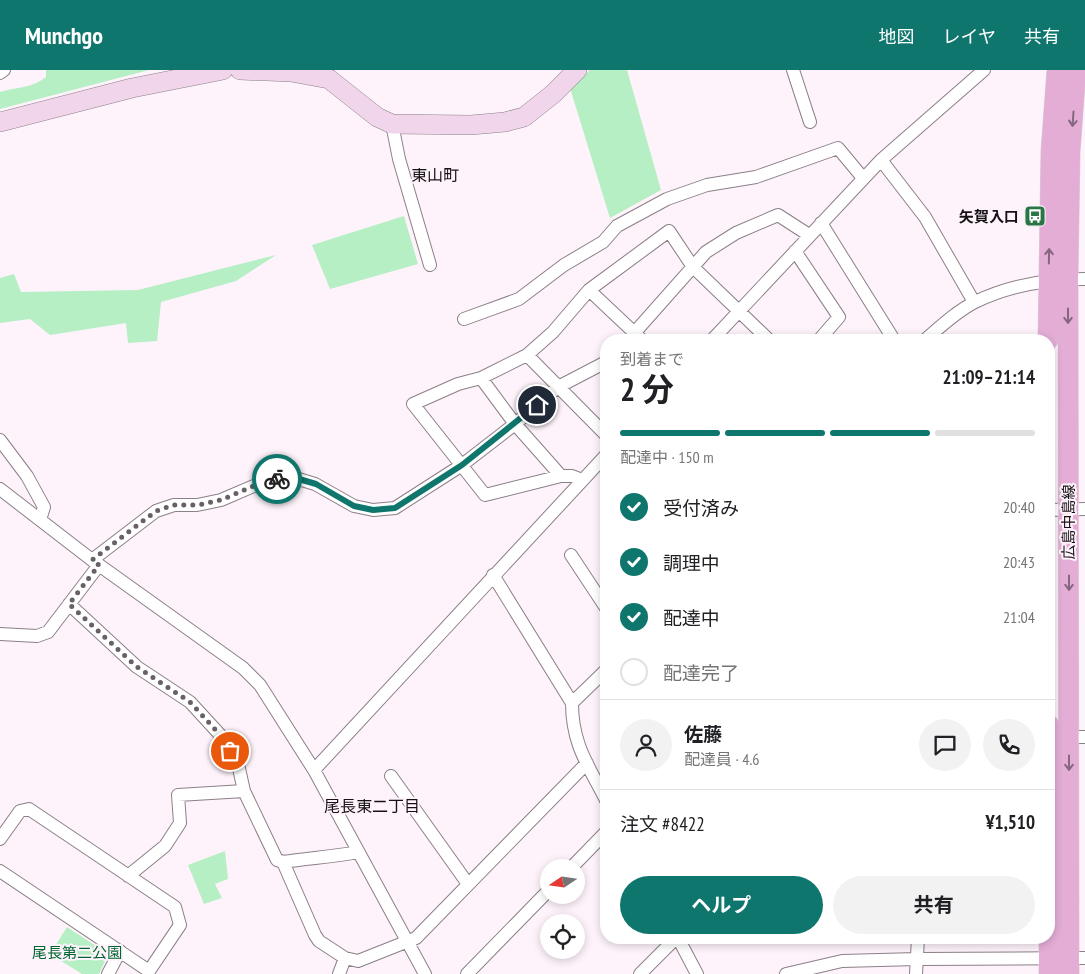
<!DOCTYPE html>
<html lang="ja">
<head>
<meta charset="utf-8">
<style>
	:root { --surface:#fff; --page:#f2f2f2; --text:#202124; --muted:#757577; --line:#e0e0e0; --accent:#0f766e }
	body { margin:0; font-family:"PT Sans Narrow","Noto Sans JP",sans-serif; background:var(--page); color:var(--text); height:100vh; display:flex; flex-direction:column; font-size:19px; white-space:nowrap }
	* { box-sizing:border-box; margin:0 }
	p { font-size:16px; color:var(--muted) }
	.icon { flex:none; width:28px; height:28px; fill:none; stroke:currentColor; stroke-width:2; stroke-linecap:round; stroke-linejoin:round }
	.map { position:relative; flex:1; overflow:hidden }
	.side { position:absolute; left:600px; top:264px; width:455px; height:610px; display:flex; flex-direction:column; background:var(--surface); border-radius:20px; box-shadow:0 2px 8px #0003 }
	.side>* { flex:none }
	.needle { width:32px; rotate:257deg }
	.tools { position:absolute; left:540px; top:789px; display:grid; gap:10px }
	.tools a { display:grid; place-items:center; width:45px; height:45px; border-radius:50%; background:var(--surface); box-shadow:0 2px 8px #0003; font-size:25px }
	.pin { position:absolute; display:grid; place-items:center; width:42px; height:42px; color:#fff; margin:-21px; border:2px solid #fff; border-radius:50%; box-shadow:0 1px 5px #0007 }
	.courier { position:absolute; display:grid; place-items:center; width:50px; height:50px; margin:-25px; border:4px solid #0f766e; border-radius:50%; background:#fff; color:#222; box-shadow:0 1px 6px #0007 }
	.headline em { font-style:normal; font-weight:700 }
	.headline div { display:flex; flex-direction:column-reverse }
	.headline { display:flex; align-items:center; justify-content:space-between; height:85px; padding:0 20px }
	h1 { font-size:32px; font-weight:700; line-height:38px }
	.bar { display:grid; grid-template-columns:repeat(4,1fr); gap:8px 5px; align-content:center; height:60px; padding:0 20px }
	.bar i { height:6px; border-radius:4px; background:var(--line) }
	.bar .selected { background:var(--accent) }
	.bar p { grid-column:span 4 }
	.line { display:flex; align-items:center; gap:12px; padding:0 20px; border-top:1px solid var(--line) }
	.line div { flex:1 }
	.round { display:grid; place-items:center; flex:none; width:52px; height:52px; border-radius:26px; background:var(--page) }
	ol { padding:0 20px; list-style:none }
	li { display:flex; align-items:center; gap:15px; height:55px }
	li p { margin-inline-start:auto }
	li .icon { padding:5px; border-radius:50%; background:var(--accent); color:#fff; stroke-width:4 }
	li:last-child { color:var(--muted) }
	li i { width:28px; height:28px; border:2px solid var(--line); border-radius:50% }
	.action { display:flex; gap:10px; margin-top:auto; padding:10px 20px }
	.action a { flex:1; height:58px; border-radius:30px; background:var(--accent); color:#fff; font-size:20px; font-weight:700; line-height:58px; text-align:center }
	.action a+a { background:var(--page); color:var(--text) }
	header { display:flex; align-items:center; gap:30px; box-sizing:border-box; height:70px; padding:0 25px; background:var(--accent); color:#fff }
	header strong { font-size:24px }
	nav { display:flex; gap:28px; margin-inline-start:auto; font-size:18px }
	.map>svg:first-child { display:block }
	.green { fill:#b5efc3 }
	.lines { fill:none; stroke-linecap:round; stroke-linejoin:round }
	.street-casing { stroke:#8b7f88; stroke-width:14 }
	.secondary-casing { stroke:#8b7f88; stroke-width:20 }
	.primary-casing { stroke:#d5d4d5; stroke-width:21 }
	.street { stroke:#fff; stroke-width:12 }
	.secondary { stroke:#f1d6eb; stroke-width:19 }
	.primary { stroke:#e3add6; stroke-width:20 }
	.oneway { stroke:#87677f }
	.done { stroke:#676066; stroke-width:5; stroke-dasharray:0 9 }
	.route { stroke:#0f766e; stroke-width:6 }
	.labels { text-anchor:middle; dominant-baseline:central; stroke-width:4; stroke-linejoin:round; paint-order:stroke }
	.poi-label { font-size:15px; font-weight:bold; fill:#161115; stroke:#fef3fb; text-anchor:end }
	.street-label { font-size:15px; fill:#161115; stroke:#fef3fb }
	.park-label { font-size:15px; fill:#006631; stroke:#fef3fb }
	.neighbourhood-label { font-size:16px; fill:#161115; stroke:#fef3fb }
</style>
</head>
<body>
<header>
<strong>Munchgo</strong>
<nav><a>地図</a><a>レイヤ</a><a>共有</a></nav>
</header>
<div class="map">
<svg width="1085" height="904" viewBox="0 0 1085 904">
	<rect width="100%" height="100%" fill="#fef3fb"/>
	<path class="green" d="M46,0H149L0,39V22C17,17 33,18 46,7Z
		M590,0H627L661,120L610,148L570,18Z
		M404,146L418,194L330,219L312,175Z
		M276,185L236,211L161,232L157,271L128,273L126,253L50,265L30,249L0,253V208L14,204L21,222L138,220Z
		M225,781L228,809L215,814L222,828L204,834L188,795Z
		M67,857L102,880L105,891L99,904H82L50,884Z"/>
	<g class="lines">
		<g class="street-casing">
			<path id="street" d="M793,0L810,52
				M0,3L4,0
				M392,54L399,89L430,195
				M881,90L925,147L974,232
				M821,153L894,270
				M795,181L839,247L819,270
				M589,220L642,270
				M464,249L519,229L564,195L603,172L617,156L667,129L707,115L756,107L838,78L863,108
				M628,270L706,182L736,163L778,145L809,165
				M712,270L881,90L984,0
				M925,270C940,257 957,241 975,232C1008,216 1048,209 1085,209
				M527,285L606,365
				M481,308L515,354L561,406
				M0,370L27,406L44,437L40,450
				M582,410L572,406H561L485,425L413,334L458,314L481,308L527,285L553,262L589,220L669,161L693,197L769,270
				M0,419L92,490L243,598L260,615L314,700L425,904
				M1049,440L1085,439
				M571,485L606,538
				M92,490L156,441L174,435H197L221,430L270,409L292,407L315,414L354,436L373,440L395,438L462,395L515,354L558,317L606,292
				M493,505L572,633C572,674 588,695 606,730
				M69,534L137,597L190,632L223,668L238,694L244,721L277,790L283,792L315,865L319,871L345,888L358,891L416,868L587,693
				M0,564L37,566L48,562L99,495
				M572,633L606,600
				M1063,667H1085
				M314,700L606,385
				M391,706L468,814
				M0,769L20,741L29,739L175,837L180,855L149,901L0,801
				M283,792C308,788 333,787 358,782
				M571,798L606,762
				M128,806L165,776L180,753L178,725L244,721
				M678,868L697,904
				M108,904L120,881
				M339,904L345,888
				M467,904L549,820
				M640,904L676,868
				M786,904L842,891L917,889L1085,888
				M916,904L918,868"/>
		</g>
		<g class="secondary-casing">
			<path id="secondary" d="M240,0L291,2L329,9L377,47L392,54L471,55L505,52L524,47L553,24L577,0
				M0,52L132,18L223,0"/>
		</g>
		<g class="primary-casing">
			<path id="primary" d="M1048,270L1051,81L1057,0
				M1049,655V904
				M1069,904L1068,209L1070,82L1076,0"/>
		</g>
		<use href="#street" class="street"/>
		<use href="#secondary" class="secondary"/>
		<use href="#primary" class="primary"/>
	</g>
	<defs><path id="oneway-shaft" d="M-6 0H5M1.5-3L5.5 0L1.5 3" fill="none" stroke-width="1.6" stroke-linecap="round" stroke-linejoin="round" transform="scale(1.25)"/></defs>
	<g class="oneway">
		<use href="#oneway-shaft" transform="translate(1073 49) rotate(94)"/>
		<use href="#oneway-shaft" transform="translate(1049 186) rotate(-89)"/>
		<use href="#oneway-shaft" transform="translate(1068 246) rotate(90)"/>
		<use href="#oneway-shaft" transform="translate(1069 513) rotate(90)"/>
		<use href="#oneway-shaft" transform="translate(1069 693) rotate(90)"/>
	</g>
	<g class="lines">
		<path class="done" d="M230,681L223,668L190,632L137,597L69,534L99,495L92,490L156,441L174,435H198L221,430L270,409H277"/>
		<path class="route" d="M277,409L292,407L316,414L354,436L373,440L395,438L462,395L537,335"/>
	</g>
	<defs>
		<g id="bus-square" transform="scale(1.125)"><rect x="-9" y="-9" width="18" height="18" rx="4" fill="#297544" stroke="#fef3fb"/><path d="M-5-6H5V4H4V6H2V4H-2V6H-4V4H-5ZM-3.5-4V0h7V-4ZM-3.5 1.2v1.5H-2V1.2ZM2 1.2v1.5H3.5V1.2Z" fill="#fff"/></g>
	</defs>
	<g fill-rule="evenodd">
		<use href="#bus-square" x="1035" y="146"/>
	</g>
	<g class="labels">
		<g class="poi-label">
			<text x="1019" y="146">矢賀入口</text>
		</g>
		<g class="street-label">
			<text transform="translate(1068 452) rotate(-90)">広島中島線</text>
		</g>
		<g class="park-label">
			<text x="77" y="882">尾長第二公園</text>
		</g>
		<g class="neighbourhood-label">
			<text x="435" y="105">東山町</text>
			<text x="372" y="736">尾長東二丁目</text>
		</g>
	</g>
</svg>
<div class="tools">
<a><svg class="needle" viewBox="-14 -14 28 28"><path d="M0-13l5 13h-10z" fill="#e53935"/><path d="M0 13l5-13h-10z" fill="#757577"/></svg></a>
<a><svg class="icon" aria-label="locate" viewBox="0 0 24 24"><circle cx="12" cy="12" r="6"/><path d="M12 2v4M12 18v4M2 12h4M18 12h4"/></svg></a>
</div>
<div class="pin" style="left:230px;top:681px;background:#ea580c"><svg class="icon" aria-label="bag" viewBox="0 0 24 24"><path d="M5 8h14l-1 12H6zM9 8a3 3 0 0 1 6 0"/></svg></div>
<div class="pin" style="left:537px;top:335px;background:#1f2937"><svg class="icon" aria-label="home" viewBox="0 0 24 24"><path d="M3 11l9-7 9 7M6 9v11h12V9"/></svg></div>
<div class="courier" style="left:277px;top:409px"><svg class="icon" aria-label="bike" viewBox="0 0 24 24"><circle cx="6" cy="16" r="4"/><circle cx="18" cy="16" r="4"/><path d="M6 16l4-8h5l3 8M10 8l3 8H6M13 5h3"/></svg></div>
<section class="side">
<div class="headline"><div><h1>2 分</h1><p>到着まで</p></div><em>21:09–21:14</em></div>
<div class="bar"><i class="selected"></i><i class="selected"></i><i class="selected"></i><i></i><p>配達中 · 150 m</p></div>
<ol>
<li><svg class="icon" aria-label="check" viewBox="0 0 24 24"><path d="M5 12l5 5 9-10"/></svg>受付済み<p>20:40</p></li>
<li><svg class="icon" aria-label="check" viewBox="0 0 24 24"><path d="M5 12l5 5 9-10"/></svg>調理中<p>20:43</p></li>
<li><svg class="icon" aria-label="check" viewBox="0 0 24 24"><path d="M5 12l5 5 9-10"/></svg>配達中<p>21:04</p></li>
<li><i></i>配達完了</li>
</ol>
<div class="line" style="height:90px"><a class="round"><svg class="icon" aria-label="person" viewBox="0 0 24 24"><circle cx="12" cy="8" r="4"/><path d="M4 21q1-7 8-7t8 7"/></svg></a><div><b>佐藤</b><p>配達員 · 4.6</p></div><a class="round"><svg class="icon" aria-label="chat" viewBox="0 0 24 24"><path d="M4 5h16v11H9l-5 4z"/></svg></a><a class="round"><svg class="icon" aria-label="phone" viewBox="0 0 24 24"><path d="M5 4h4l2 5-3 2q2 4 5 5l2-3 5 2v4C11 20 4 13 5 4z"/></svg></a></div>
<div class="line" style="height:65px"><div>注文 #8422</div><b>¥1,510</b></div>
<div class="action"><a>ヘルプ</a><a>共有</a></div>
</section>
</div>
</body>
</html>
